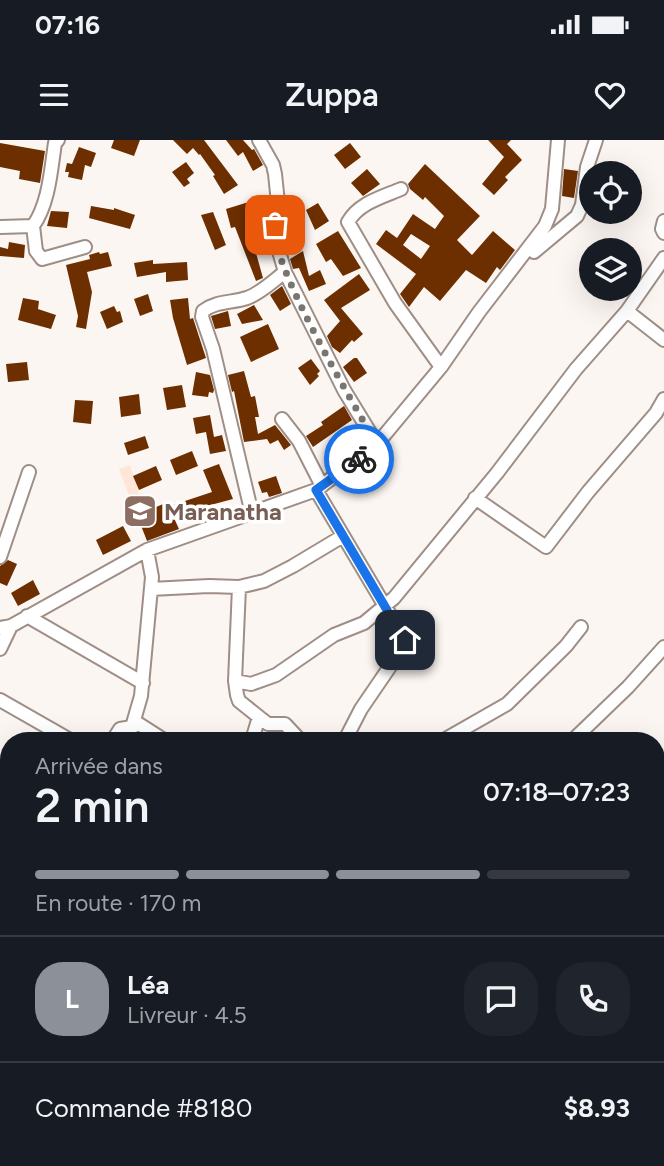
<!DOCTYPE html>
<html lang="fr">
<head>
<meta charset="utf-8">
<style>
	:root { --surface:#171b24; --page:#20242c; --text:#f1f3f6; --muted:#9ea1a6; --line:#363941; --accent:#8c9099 }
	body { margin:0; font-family:Figtree,sans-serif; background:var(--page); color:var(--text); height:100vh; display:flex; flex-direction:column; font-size:26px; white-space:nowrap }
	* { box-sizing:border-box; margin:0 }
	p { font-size:23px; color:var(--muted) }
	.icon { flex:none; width:38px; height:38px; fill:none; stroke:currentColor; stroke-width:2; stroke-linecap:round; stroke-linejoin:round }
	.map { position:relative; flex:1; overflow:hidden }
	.side { position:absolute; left:0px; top:592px; width:665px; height:436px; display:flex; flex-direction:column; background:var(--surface); border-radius:28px 28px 0 0; box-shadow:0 7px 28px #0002 }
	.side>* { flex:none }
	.fabs { position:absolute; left:579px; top:21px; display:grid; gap:14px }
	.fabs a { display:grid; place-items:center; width:63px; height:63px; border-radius:50%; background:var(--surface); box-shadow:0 7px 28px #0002; font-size:35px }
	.pin { position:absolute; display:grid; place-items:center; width:60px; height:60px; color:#fff; margin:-30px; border-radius:14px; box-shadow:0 4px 10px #0006 }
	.courier { position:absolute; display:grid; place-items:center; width:70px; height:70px; margin:-35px; border:5px solid #1a73e8; border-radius:50%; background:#fff; color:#222; box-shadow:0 2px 9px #0007 }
	.head em { font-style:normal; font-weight:600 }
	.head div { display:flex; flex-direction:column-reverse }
	.head { display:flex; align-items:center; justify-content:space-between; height:119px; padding:0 35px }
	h1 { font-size:46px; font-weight:600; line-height:52px }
	.bar { display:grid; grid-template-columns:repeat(4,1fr); gap:10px 7px; align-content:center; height:84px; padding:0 35px }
	.bar i { height:9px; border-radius:5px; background:var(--line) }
	.bar .active { background:var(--accent) }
	.bar p { grid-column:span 4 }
	.line { display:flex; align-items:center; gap:18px; padding:0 35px; border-top:2px solid var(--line) }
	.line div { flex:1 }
	.round { display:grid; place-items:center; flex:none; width:74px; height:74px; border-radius:28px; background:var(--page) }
	.status { display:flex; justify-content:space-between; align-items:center; height:49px; padding:0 35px; background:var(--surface); direction:ltr }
	.status svg { height:19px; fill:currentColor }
	header { display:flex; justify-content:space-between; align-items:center; height:91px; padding:0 35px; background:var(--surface); font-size:32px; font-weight:600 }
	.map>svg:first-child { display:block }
	.built { fill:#ffe6d9 }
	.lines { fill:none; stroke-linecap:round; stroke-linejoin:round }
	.stream { stroke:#b7d1f0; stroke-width:2.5 }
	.building { fill:#6d2f00; fill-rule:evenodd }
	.minor-casing { stroke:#9e8e86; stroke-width:16 }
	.highway-casing { stroke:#9e8e86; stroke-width:23 }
	.minor { stroke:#fff; stroke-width:12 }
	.highway { stroke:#fff; stroke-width:19 }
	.done { stroke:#7b7571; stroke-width:7; stroke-dasharray:0 12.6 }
	.route { stroke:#1a73e8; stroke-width:9 }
	.labels { text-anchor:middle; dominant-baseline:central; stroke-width:7; stroke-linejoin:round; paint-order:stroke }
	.education-label { font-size:24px; font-weight:bold; fill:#785e54; stroke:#fff; text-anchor:start }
</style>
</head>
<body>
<div class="status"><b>07:16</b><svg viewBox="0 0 49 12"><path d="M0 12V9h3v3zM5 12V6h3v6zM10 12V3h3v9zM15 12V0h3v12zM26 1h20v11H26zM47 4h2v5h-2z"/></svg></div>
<header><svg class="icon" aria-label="menu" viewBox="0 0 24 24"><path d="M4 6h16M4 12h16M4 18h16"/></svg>Zuppa<svg class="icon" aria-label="heart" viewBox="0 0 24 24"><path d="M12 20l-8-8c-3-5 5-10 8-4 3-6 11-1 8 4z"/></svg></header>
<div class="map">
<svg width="664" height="1026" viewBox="0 0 664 1026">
	<rect width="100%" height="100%" fill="#fcf6f2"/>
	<path class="built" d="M130,325L151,391L143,393L119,329Z"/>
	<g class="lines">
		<path class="stream" d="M656,767L664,762
			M0,894L9,903"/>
	</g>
	<path class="building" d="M114,0H140L134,16L111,8Z
		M173,0H204L238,45L224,54L213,36L215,35L200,14L199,15L193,8L187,14Z
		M226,0H243L252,10L254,9L263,25L253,31L243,12L238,16Z
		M488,0H511L507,4L522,20L505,37L508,40L494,55L482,44L504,17Z
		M0,3L45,11L40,43L19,39L20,31L0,27Z
		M350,3L361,17L345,29L334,15Z
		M79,7L96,13L91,27L85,25L82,40L68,37L69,32H65L67,23L72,24Z
		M186,22L194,33L187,39L190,43L184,47L172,32Z
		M425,24L480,76L457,100L472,115L493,91L515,110L500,130L497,127L486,143L466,130L440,161L424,147L409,167L400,154L416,134L376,104L386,90L397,98L413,74L435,89L444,76L425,57L423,60L410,49L408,44ZM411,94L430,106L421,119L403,105Z
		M367,29L380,44L363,56L351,43Z
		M564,29L578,31L574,58L562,56Z
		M268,56L270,73L252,78L264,109L256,113L263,138L256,141L235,87L231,88L226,69Z
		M318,63L329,81L315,90L306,70Z
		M91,66L114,70V68L135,75L130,89L89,78Z
		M51,71L69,72L67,88L47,86Z
		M213,72L226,105L215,110L201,75Z
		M289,79L299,98L287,105L282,91L285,81Z
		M338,91L361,128L343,136L331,119L326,122L316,104Z
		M9,102L25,105L24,118L0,116V107L8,109Z
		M303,111L309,136L320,130L326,144L309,151L299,128L293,129L290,119Z
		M99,112L100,114L108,112L112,126L87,132L92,152L86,189L76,187L78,176L66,125L90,119L89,115Z
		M153,120V124L187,122L188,140L166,142V132L137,137L134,123Z
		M359,134L370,150L341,168L363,194L354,202L352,200L340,213L332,207L327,196L340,181L324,160Z
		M282,146L291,164L280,171L270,155Z
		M148,154L153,171L140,176L134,159Z
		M23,158L39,161L38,169L56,175L51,189L18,180Z
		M188,158L190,179L193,178L206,218L187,225L173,178L170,160Z
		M254,165L263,180L242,184L237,174Z
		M114,166L117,172L120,171L123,182L107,189L100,172Z
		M228,171L231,186L215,189L211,176Z
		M268,184L279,209L251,222L240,197Z
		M354,218H357L367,233L354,242L343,227Z
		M311,219L320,231L317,234L319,236L310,245L298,228Z
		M27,222L29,240L8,242L6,224Z
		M244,231L251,257L255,256L259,277H255L258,294L275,285L291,305L284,310L278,300L270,304L267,299L244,302L234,251L232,252L228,235Z
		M196,232L210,235L214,250L213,253L209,252L208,257L192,255Z
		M182,245L186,267L167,270L163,248Z
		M139,254L141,274L121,277L119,257Z
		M75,260L93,261L91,284L73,282Z
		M344,266L352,280L313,307L306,296L323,285L321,282Z
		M210,275L214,297L222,295L226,311L210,314L206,292L196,294L193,278Z
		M145,296L149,308L128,315L124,303Z
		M192,311L198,326L176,335L170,320Z
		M219,324L233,359L203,367L174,378L179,389L147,401L137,375L168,362L170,366L212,352L203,330Z
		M156,326L162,340L139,350L133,336Z
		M276,336L282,353L269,357L267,352L262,353L258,342Z
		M123,386L131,401L103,415L96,400Z
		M8,420L17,424L7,446L0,443V426Z
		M33,440L40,454L18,466L11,453Z"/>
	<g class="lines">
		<g class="minor-casing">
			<path id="minor" d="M259,0L273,25L275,34L279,72L273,91L285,132L344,250L377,304
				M401,49C382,57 359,63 348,82L395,163L441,227
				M664,81L662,89L664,93
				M33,86L36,111L42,119L85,107
				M0,87L33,86C49,64 51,29 55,3L58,0
				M534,112L577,76L582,65L587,27L596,0
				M627,171L664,118
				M282,279L299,301L322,346
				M316,350L389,473L392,486L405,500L404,506L361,569L345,600
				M475,358L546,407L588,352L656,273L664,259
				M252,374L213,209L202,177L203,171C216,161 231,163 247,158C261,153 273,141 285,132
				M147,410L152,437L141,556L132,587L139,584L164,600
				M0,417L29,332
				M239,447L235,541L237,555L239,561L259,577L252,600
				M151,449L209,446L239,447L264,441L293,426L343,396
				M27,476L143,543
				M0,488L11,486L147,410L316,350L377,304L441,227L479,172L545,86L552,69L558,0
				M0,509L11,486
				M235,541L251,544L276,535L334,495L364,483L394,458L497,333L576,229L627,171L664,200
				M0,560L70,600
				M259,577L268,584H285L300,600
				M113,600L120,589L132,587
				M444,600L507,564L566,506L581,487
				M573,600L628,547L664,507
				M0,795L9,780
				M0,846L9,852
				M0,927L9,919
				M656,987L664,982
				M606,1026L612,1018"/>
		</g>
		<g class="highway-casing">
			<path id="highway" d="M656,936L664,932
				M451,1026L471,1018"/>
		</g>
		<use href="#minor" class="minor"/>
		<use href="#highway" class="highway"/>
	</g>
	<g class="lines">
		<path class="done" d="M275,85C266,117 356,269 377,304L359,319"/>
		<path class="route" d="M359,319L316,350L387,470L392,486L405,500"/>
	</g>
	<defs>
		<g id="school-square" transform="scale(1.75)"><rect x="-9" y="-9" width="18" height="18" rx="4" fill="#8d6e63" stroke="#fff"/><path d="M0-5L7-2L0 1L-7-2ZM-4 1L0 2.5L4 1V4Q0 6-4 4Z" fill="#fff"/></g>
	</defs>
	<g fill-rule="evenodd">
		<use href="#school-square" x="140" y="371"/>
	</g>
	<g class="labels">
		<g class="education-label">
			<text x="164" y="371">Maranatha</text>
		</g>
	</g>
</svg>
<div class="fabs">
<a><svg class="icon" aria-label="locate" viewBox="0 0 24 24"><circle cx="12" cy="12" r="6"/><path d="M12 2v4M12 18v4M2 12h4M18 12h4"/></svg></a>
<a><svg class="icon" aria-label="layers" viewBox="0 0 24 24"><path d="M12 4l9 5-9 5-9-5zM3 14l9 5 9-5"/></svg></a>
</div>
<div class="pin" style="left:275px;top:85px;background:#ea580c"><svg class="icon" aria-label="bag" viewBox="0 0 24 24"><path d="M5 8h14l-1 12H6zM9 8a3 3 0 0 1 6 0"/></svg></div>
<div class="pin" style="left:405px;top:500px;background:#1f2937"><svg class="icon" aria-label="home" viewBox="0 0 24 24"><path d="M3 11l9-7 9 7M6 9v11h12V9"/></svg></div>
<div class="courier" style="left:359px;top:319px"><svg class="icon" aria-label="bike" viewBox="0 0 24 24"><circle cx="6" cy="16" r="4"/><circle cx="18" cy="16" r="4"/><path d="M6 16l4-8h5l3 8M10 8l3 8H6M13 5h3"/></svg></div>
<section class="side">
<div class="head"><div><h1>2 min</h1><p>Arrivée dans</p></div><em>07:18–07:23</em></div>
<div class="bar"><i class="active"></i><i class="active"></i><i class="active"></i><i></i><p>En route · 170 m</p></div>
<div class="line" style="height:126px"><b class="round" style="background:var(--accent);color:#fff">L</b><div><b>Léa</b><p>Livreur · 4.5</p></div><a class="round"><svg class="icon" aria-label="chat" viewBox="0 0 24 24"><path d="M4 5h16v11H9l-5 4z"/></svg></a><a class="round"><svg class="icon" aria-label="phone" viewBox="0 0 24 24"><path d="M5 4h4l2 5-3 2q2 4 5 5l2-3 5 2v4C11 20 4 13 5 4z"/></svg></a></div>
<div class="line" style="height:91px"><div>Commande #8180</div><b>$8.93</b></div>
</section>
</div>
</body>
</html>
